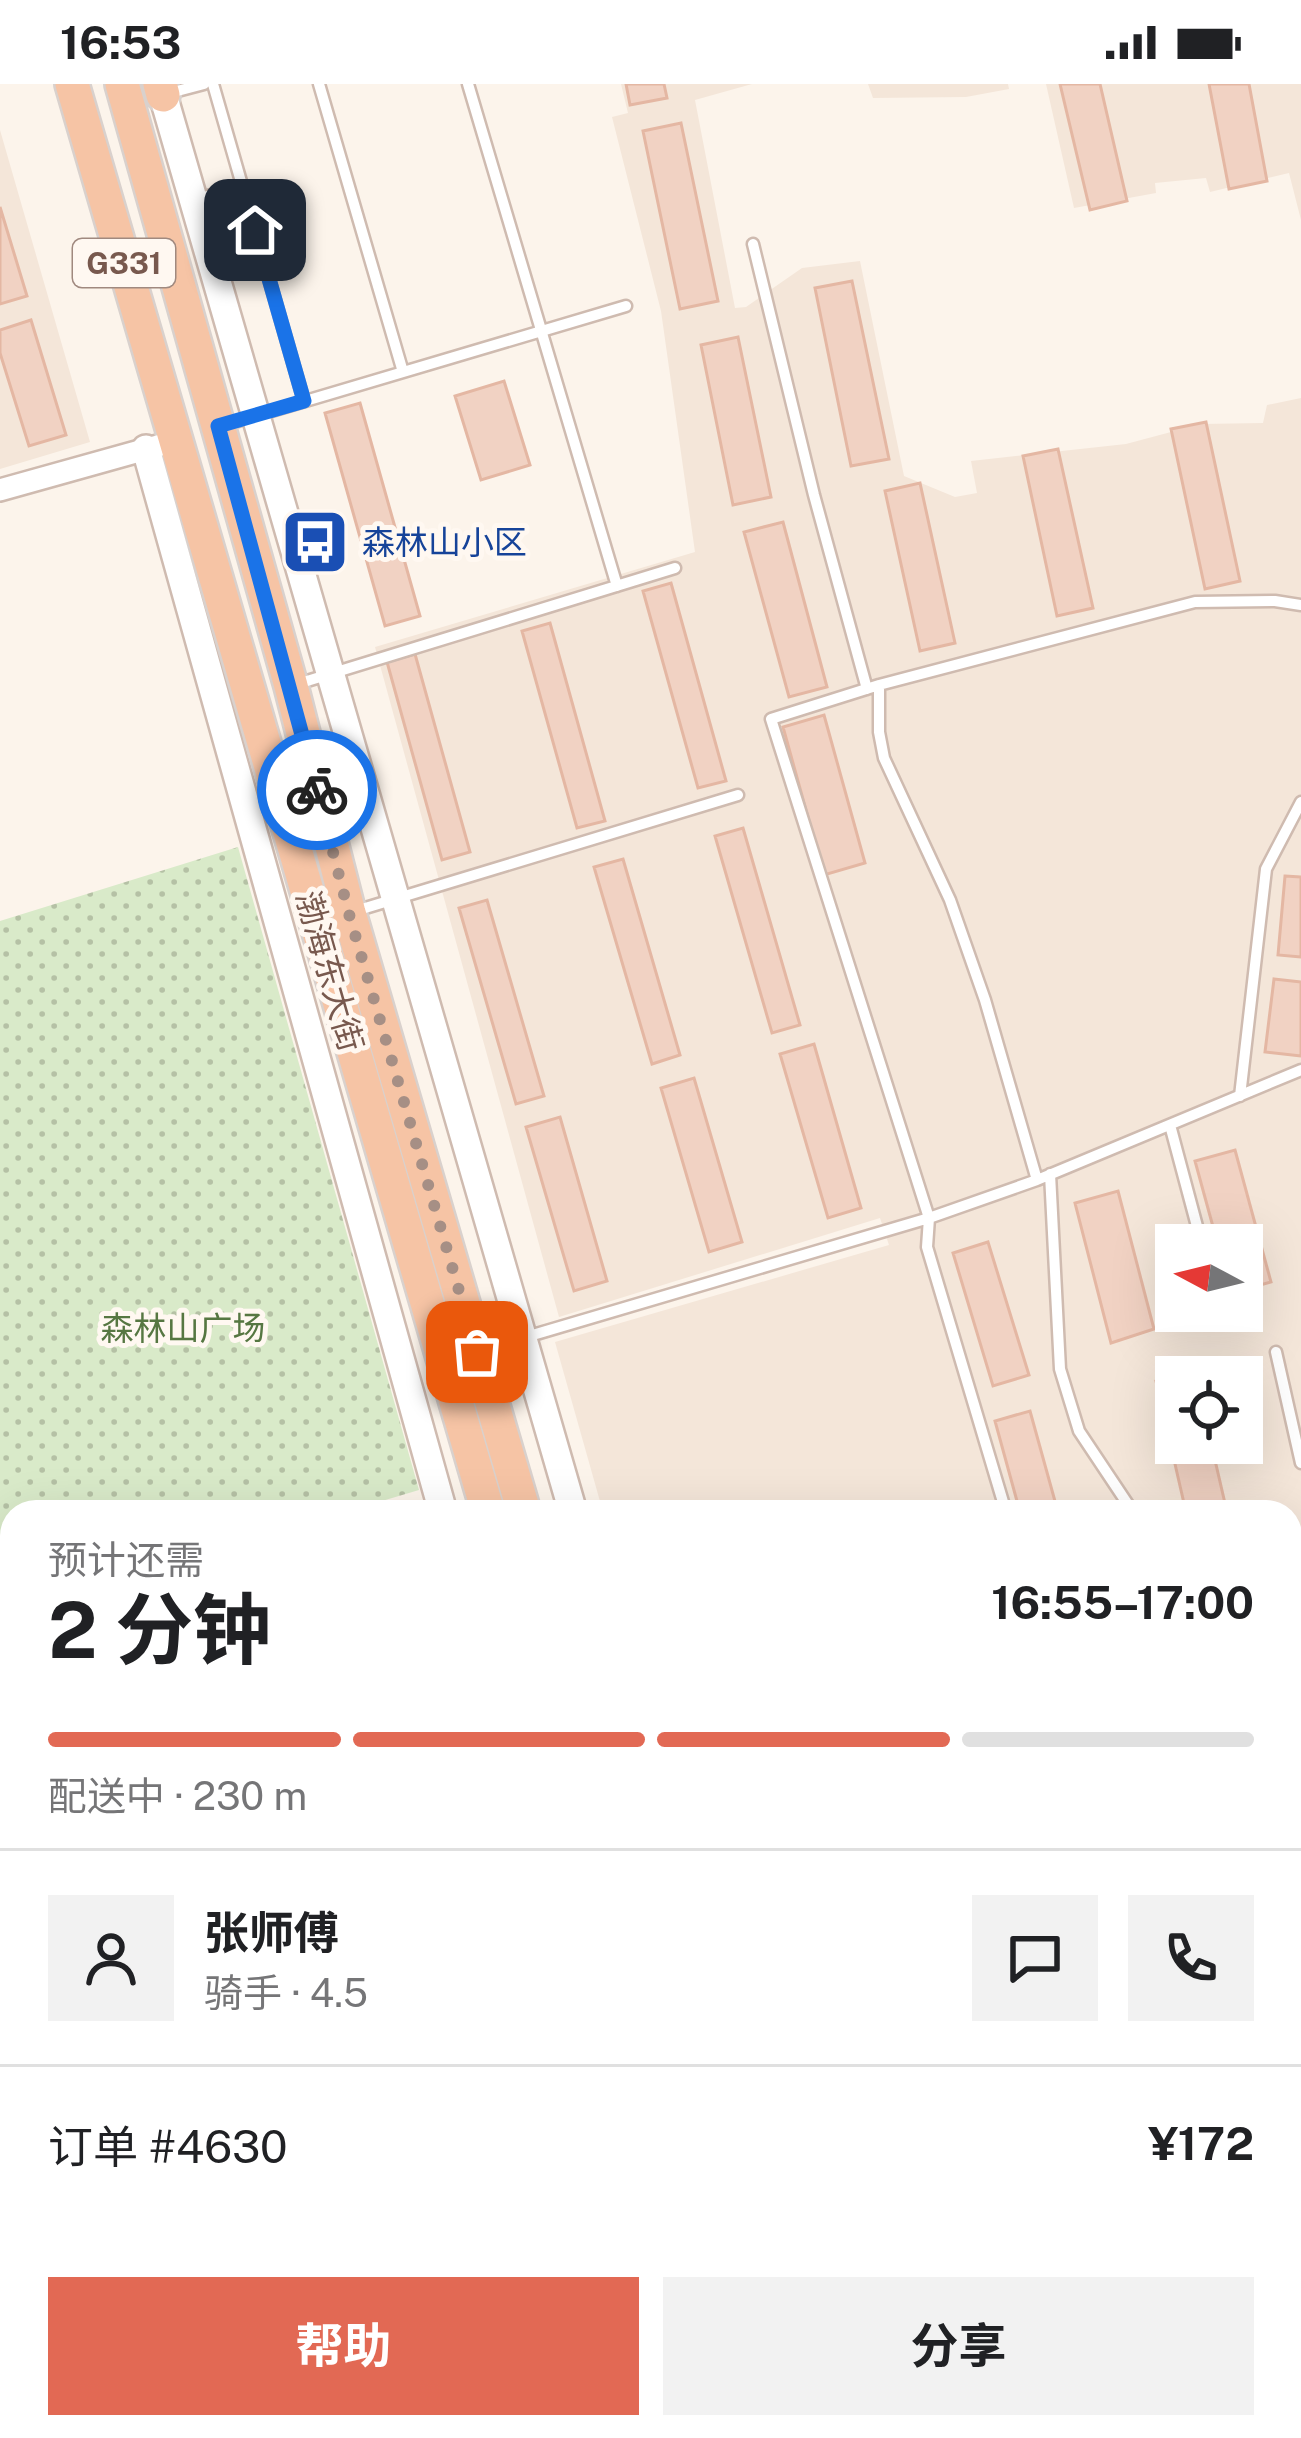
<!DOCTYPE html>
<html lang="zh">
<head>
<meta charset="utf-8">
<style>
	:root { --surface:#fff; --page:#f2f2f2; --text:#202124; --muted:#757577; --line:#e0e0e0; --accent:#e26954 }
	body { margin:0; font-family:"Public Sans","Noto Sans SC",sans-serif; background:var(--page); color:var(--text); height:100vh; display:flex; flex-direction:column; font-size:45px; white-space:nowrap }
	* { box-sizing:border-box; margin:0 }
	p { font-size:39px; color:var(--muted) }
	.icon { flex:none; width:66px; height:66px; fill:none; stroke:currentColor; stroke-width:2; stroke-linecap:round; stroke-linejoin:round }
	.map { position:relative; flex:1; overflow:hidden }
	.side { position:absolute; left:0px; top:1416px; width:1302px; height:939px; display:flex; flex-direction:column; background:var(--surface); border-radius:36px 36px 0 0; box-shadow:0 12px 48px #0002 }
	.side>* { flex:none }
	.needle { width:78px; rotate:277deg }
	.controls { position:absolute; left:1155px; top:1140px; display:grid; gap:24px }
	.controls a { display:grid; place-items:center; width:108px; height:108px; border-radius:0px; background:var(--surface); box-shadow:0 12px 48px #0002; font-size:60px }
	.pin { position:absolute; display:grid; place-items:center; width:102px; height:102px; color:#fff; margin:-51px; border-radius:24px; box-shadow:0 6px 18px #0006 }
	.courier { position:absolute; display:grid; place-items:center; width:120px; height:120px; margin:-60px; border:9px solid #1a73e8; border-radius:50%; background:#fff; color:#222; box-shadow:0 3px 15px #0007 }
	.overview em { font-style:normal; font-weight:700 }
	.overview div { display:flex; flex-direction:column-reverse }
	.overview { display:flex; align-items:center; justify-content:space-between; height:204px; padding:0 48px }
	h1 { font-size:78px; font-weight:700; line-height:90px }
	.bar { display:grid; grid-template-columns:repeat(4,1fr); gap:18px 12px; align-content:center; height:144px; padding:0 48px }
	.bar i { height:15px; border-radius:9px; background:var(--line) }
	.bar .current { background:var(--accent) }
	.bar p { grid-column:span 4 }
	.line { display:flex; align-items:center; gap:30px; padding:0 48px; border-top:3px solid var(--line) }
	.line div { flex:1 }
	.round { display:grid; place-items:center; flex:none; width:126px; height:126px; border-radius:0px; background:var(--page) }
	.button { display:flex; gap:24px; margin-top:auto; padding:24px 48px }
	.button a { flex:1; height:138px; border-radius:0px; background:var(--accent); color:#fff; font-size:48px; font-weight:700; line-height:138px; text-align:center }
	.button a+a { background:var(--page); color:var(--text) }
	.status { display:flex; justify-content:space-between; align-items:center; height:84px; padding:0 60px; background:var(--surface); direction:ltr }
	.status svg { height:33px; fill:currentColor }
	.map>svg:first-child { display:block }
	.residential { fill:#f4e6d9; fill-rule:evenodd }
	.commercial { fill:#fce6df }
	.park { fill:url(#park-dots) }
	.building { fill:#f1d2c3; stroke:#e4b7a3; stroke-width:3 }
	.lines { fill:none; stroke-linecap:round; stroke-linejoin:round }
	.service-casing { stroke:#cfbbb0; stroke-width:15 }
	.minor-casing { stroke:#cfbbb0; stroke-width:26 }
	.tertiary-casing { stroke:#cfbbb0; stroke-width:32 }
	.secondary-casing { stroke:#d4bdb0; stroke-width:34 }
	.primary-casing { stroke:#d9d1cd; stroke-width:38 }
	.trunk-casing { stroke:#d9d1cd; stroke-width:38 }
	.service { stroke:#fff; stroke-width:10 }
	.minor { stroke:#fff; stroke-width:21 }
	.tertiary { stroke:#fff; stroke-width:27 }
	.secondary { stroke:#fff; stroke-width:30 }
	.primary { stroke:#f8d4a6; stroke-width:33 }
	.trunk { stroke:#f6c4a5; stroke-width:33 }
	.done { stroke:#a68f85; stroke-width:12; stroke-dasharray:0 21.6 }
	.route { stroke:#1a73e8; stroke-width:15 }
	.labels { text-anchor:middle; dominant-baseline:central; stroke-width:10; stroke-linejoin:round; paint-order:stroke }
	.shield { fill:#fff8f1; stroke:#a0897f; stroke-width:3 }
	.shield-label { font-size:30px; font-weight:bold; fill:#78594e }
	.transit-label { font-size:33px; fill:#164399; stroke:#fff8f1; text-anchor:start }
	.street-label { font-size:33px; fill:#78594e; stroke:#fff8f1 }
	.park-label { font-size:33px; fill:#567742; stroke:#fff8f1 }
</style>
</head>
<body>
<div class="status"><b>16:53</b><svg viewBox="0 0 49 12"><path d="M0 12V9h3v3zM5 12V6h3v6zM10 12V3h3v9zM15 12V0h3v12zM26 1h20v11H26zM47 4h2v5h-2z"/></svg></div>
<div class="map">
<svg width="1301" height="2354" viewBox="0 0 1301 2354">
	<defs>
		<pattern id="park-dots" width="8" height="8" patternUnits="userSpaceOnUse" patternTransform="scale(3)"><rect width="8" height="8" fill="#d9eac9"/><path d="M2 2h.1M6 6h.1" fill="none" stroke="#b5c1a5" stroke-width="1.8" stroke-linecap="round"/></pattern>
	</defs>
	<rect width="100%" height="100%" fill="#fcf4eb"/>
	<path class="residential" d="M621,0H752L695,16L735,224L746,223L802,184L860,177L904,392L955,413L977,409L971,377L1126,360L1201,340L1263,339L1267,321L1301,314V1485L1290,1487V1428H603L555,1258L889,1161L880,1134L559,1233L375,563L695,468L661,227L612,33L628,29ZM1176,1161H1242V1227H1176ZM1176,1293H1242V1359H1176Z
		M868,0H1008L1009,5L966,13L873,14Z
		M1046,0H1301V136L1289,89L1210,108L1206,94L1155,99L1156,109L1074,124Z
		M0,46L90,358L0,385Z"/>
	<path class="commercial" d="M12,1556V1748L0,1711V1560Z"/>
	<path class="park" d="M238,763L419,1406L345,1428H12V1524L0,1528V837Z
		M1301,2005V2233L1290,2236V2008Z
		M214,2343H565L527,2354H216Z"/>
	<path class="building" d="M626,0H664L667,14L630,21Z
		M1060,0H1100L1127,117L1090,126Z
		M1209,0H1249L1267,97L1229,105Z
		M681,39L718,217L680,225L643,47Z
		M0,123L27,212L0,220Z
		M852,197L889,375L851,382L815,204Z
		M31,236L66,351L29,362L0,269V246Z
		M738,253L771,413L733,421L701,261Z
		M504,297L530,381L481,396L455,312Z
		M360,319L420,532L385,542L325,329Z
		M1206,338L1240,497L1205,505L1171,345Z
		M1058,365L1093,524L1057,532L1023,372Z
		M920,399L955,559L920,567L885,407Z
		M783,438L827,603L789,613L744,448Z
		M671,499L726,697L698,704L643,507Z
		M550,539L605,737L577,744L522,547Z
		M415,570L470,768L442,776L387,578Z
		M824,631L865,779L824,791L783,643Z
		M743,744L800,941L772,949L715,752Z
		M623,775L680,971L652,980L594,783Z
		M1285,792L1301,793V873L1278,871Z
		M487,816L544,1012L516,1020L459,824Z
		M1274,895L1301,898V972L1265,968Z
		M814,960L861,1124L828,1134L780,970Z
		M694,994L742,1158L709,1168L661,1004Z
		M560,1033L607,1197L574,1207L526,1043Z
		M1235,1066L1271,1198L1242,1206V1161H1218L1195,1077Z
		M1118,1107L1154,1245L1111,1259L1075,1119Z
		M988,1158L1029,1291L993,1302L953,1169Z
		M1195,1287L1196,1293H1176V1359H1211L1227,1428H1186L1156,1297Z
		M1030,1327L1058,1428H1020L995,1337Z
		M964,2343H995L999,2354H928Z
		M1104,2343H1167L1169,2354H1107Z
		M1237,2343H1285L1288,2354H1240Z"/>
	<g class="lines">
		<g class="service-casing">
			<path id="service" d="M213,0L304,317
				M319,0L403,288
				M468,0L617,502
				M166,10L204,0
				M196,115L242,103
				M753,160L814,411L867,605
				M221,342L626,222
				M294,601L675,484
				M879,601V648L884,674L950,816L985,916L1037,1096
				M352,828L738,711
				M1240,1012L1266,785L1301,718
				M1170,1041L1202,1161
				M1050,1090L1060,1285L1079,1347L1133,1428
				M482,1266L929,1134L1037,1096L1301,986
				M1276,1268L1301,1379
				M1006,1428L927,1163L929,1134L771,635L879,601L1195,518L1275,517L1301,521
				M1290,1453L1301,1452
				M4,1611L12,1609
				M0,1754L12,1750"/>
		</g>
		<g class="minor-casing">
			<path id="minor" d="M0,406L161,361
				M0,1549L12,1546
				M1290,2252L1301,2249
				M887,2354L930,2343"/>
		</g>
		<g class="tertiary-casing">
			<path id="tertiary" d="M163,11L573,1428
				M146,365L443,1428
				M0,1904L12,1944
				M718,2343L721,2354"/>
		</g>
		<g class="secondary-casing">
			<path id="secondary" d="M0,2223V2245"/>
		</g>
		<g class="primary-casing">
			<path id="primary" d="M1290,1912L1301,1910
				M1290,1964L1301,1961"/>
		</g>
		<g class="trunk-casing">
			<path id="trunk" d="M72,0L488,1428
				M122,0L291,602L349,829L524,1428
				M160,0L163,11
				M754,2343L758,2354
				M790,2343L794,2354
				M832,2343L836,2354"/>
		</g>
		<use href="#service" class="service"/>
		<use href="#minor" class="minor"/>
		<use href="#tertiary" class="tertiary"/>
		<use href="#secondary" class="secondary"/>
		<use href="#primary" class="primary"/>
		<use href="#trunk" class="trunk"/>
	</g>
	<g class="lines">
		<path class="done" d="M317,706L349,830L477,1268"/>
		<path class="route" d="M255,146L304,317L218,342L317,706"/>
	</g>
	<defs>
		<g id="bus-square" transform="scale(3.45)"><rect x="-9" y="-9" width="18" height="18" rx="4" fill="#1a4fb4" stroke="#fff8f1"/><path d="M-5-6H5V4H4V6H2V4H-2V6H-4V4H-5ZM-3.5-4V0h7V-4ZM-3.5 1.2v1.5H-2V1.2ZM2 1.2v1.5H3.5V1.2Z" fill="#fff"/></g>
	</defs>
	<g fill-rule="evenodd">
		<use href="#bus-square" x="315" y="458"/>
	</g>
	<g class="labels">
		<rect class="shield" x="73" y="155" width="102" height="48" rx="9"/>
		<g class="shield-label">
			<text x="124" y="179">G331</text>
		</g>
		<g class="transit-label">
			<text x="362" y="458">森林山小区</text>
		</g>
		<g class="street-label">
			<text transform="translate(330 887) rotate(74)">渤海东大街</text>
		</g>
		<g class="park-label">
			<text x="183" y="1244">森林山广场</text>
		</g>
	</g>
</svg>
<div class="controls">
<a><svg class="needle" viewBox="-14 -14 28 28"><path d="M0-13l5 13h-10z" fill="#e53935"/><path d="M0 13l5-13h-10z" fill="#757577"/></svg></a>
<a><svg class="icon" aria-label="locate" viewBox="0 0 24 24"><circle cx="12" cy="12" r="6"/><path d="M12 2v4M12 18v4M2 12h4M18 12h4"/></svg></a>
</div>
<div class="pin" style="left:477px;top:1268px;background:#ea580c"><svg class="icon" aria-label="bag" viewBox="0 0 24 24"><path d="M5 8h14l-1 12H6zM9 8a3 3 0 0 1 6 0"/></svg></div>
<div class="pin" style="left:255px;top:146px;background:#1f2937"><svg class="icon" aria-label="home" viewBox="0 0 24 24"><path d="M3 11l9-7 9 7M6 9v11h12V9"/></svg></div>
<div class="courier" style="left:317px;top:706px"><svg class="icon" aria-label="bike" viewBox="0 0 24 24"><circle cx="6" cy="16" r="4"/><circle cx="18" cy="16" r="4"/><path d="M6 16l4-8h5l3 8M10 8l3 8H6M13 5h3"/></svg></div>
<section class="side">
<div class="overview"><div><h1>2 分钟</h1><p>预计还需</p></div><em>16:55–17:00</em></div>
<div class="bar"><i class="current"></i><i class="current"></i><i class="current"></i><i></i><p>配送中 · 230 m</p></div>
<div class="line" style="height:216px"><a class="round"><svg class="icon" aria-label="person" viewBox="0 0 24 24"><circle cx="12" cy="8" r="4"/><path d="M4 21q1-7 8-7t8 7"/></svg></a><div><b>张师傅</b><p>骑手 · 4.5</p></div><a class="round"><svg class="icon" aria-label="chat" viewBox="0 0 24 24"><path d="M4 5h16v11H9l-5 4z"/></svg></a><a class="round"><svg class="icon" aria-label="phone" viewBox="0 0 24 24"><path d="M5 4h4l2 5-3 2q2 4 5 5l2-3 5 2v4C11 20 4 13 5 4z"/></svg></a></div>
<div class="line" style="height:156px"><div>订单 #4630</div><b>¥172</b></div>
<div class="button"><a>帮助</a><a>分享</a></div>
</section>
</div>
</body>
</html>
